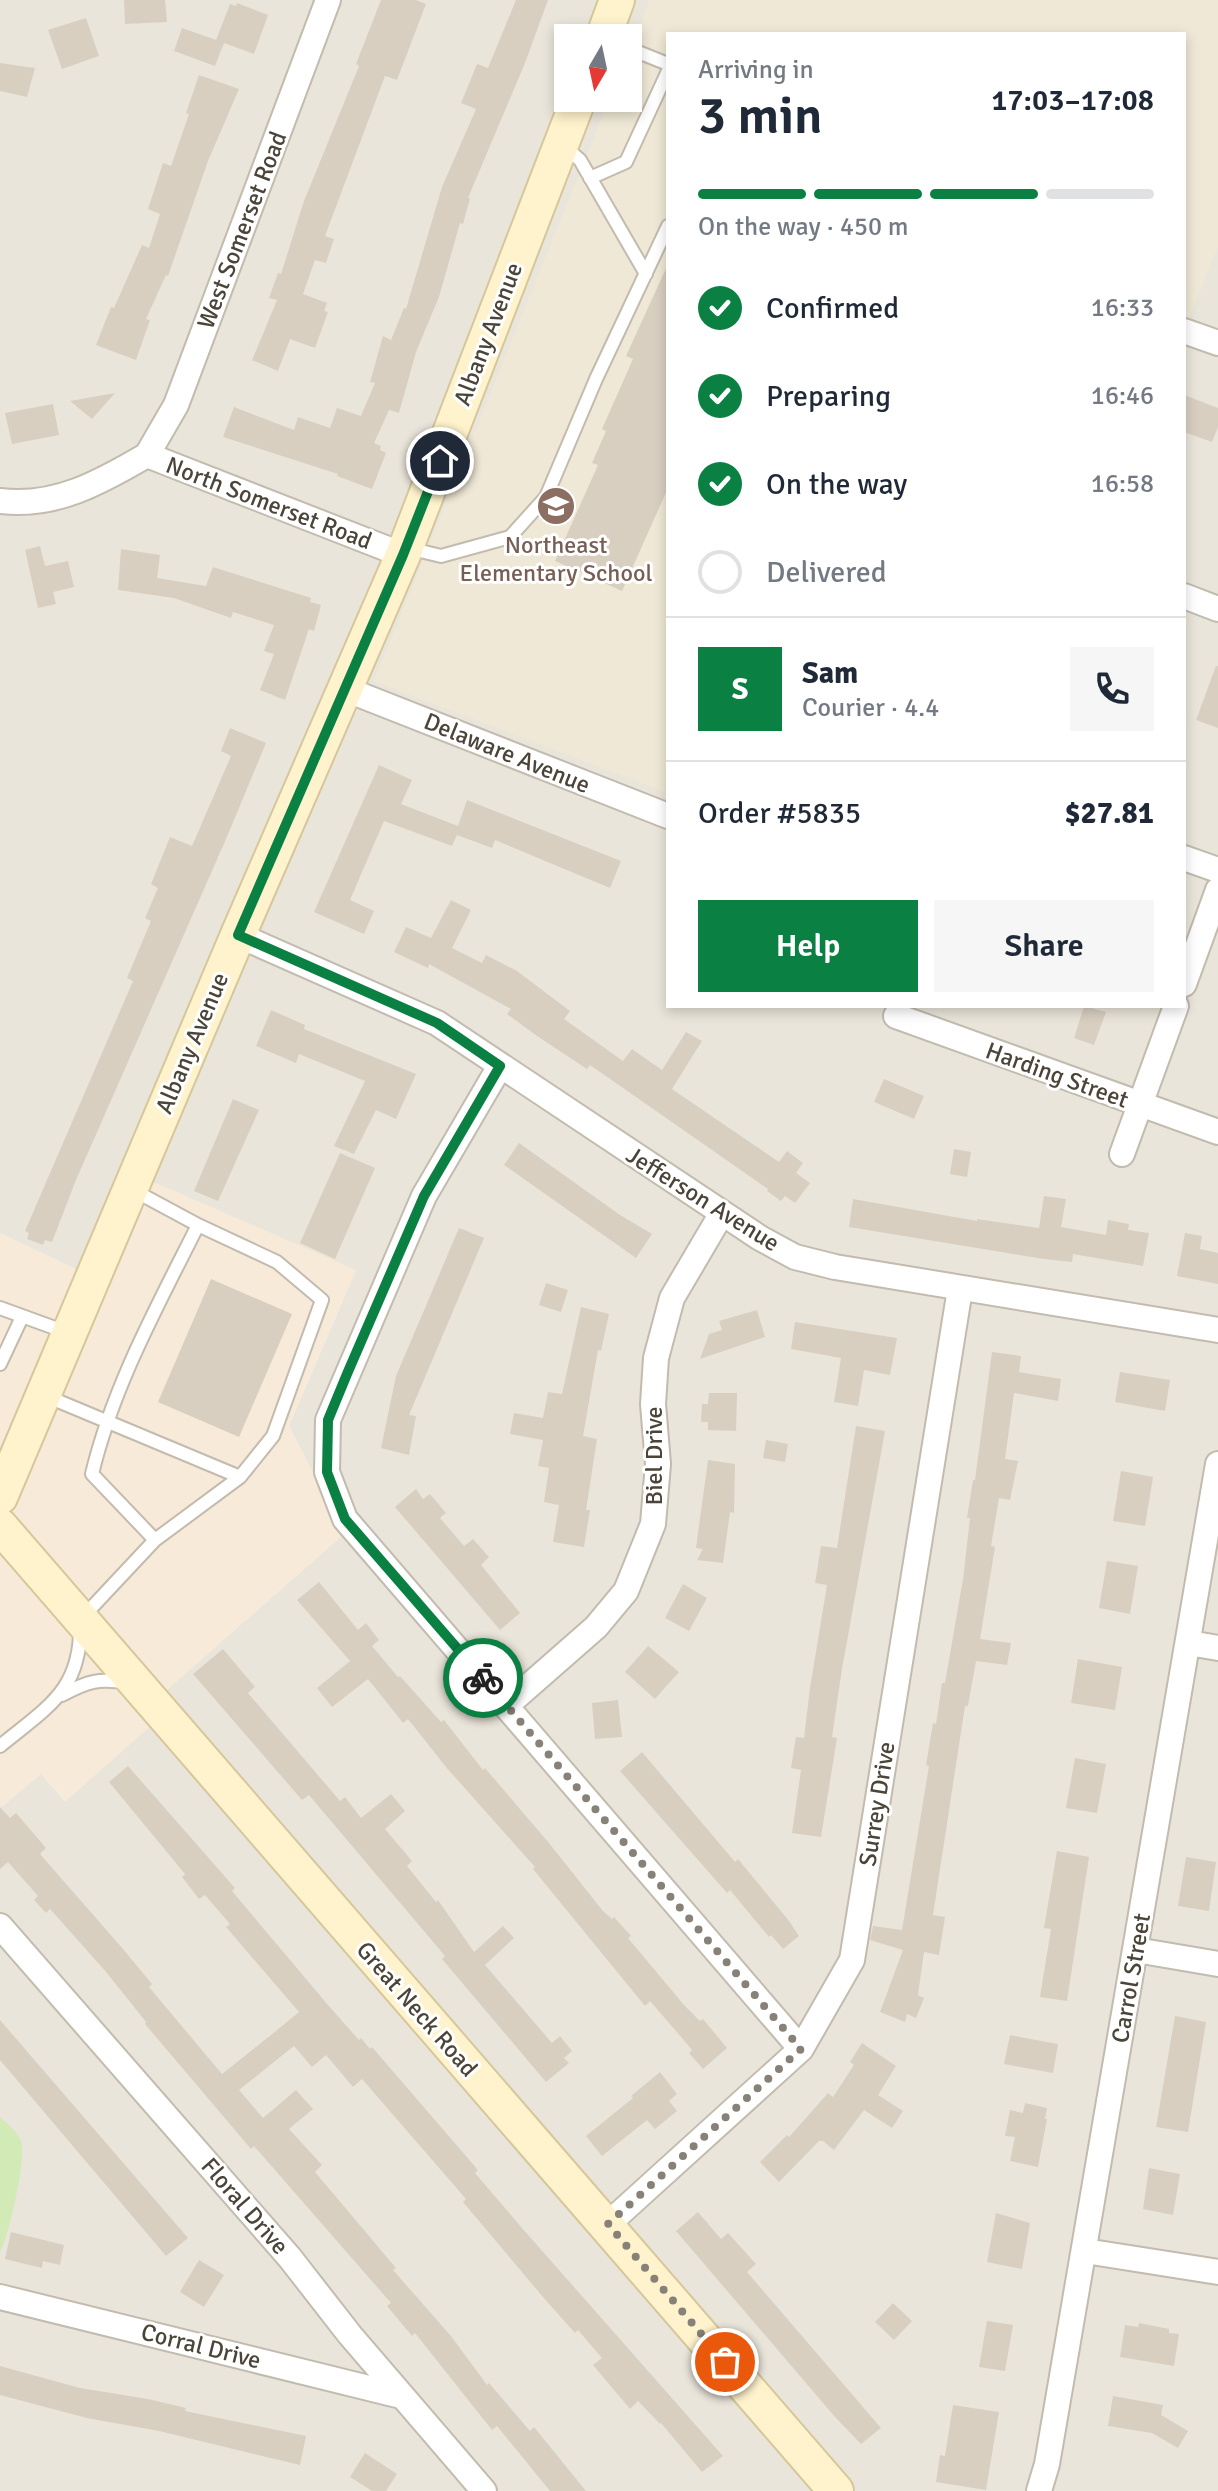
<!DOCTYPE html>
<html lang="en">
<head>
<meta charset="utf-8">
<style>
	:root { --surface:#fff; --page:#f6f6f7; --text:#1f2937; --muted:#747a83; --line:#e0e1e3; --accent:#0b8043 }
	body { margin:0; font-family:Signika,sans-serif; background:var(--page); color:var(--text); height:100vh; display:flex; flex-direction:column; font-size:30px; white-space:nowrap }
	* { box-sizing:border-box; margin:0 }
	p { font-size:26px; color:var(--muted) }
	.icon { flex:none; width:44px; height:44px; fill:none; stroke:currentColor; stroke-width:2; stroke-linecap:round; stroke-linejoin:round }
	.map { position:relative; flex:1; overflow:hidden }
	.drawer { position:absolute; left:666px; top:32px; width:520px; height:976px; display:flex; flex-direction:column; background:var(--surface); border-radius:0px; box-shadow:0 4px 12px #0003 }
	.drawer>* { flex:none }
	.needle { width:52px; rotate:189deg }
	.buttons { position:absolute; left:554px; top:24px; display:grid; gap:16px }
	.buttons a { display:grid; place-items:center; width:88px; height:88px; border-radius:0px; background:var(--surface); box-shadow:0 4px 12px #0003; font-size:40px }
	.pin { position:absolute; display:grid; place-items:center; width:68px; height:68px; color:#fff; margin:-34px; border:4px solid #fff; border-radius:50%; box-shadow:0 2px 8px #0007 }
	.courier { position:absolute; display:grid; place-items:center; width:80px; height:80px; margin:-40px; border:6px solid #0b8043; border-radius:50%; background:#fff; color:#222; box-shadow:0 2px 10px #0007 }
	.summary em { font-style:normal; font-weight:600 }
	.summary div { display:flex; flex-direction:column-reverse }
	.summary { display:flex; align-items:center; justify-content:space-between; height:136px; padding:0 32px }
	h1 { font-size:52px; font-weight:600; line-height:60px }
	.bar { display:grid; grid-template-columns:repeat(4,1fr); gap:12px 8px; align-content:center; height:96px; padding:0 32px }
	.bar i { height:10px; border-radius:6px; background:var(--line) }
	.bar .on { background:var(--accent) }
	.bar p { grid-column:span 4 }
	.line { display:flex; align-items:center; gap:20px; padding:0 32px; border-top:2px solid var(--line) }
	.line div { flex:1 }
	.round { display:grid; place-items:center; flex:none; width:84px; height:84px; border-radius:0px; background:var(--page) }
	ol { padding:0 32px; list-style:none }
	li { display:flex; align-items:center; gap:24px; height:88px }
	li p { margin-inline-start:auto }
	li .icon { padding:8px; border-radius:50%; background:var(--accent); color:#fff; stroke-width:4 }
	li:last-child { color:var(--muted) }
	li i { width:44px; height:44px; border:4px solid var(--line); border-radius:50% }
	.primary-button { display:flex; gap:16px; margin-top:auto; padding:16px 32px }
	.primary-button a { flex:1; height:92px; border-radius:0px; background:var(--accent); color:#fff; font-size:32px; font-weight:600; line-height:92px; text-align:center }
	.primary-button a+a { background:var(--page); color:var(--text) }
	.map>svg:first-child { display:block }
	.residential { fill:#eae5da; fill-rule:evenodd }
	.commercial { fill:#f7ead8 }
	.education { fill:#efe8d6 }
	.green { fill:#d2eab5 }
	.building { fill:#d8cfc1 }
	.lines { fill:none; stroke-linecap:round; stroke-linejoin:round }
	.lane-casing { stroke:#c2bbae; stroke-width:16 }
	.street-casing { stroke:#c2bbae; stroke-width:28 }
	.secondary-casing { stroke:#d6c79b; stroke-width:38 }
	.lane { stroke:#fff; stroke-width:12 }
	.street { stroke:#fff; stroke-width:24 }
	.secondary { stroke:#fff3cd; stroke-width:34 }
	.done { stroke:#878178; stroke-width:8; stroke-dasharray:0 14.4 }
	.route { stroke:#0b8043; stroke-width:10 }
	.labels { text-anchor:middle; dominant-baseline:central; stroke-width:6; stroke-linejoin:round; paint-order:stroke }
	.street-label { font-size:24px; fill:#4b4439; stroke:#fff }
	.education-label { font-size:24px; fill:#785e54; stroke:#fff }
</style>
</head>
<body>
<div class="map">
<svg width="1218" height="2491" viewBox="0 0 1218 2491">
	<rect width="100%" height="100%" fill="#f6f3ec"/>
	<path class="residential" d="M0,0H1218V2491H0V1808L41,1774L65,1801L146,1708L344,1534L289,1426L356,1270L98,1280L0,1233ZM668,34H1184V1006H668ZM568,38H628V98H568Z"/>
	<path class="commercial" d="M140,1176L356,1270L289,1426L344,1534L147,1707L156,1721L66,1801L41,1774L0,1808V1233L98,1280Z"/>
	<path class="education" d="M650,0H1218V246L1184,330V34H668V793L374,681L610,98H628V54Z"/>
	<path class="green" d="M0,2117C7,2124 17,2131 21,2141C27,2157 9,2236 0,2252Z"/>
	<path class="building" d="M124,0H165L167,22L125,24Z
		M381,0H416L426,4L397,80L385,76L325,236L334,239L326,263L315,260L303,294L327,303L324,311L328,312L315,348L290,339L278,371L252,360L277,300L269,298L278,273L281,274L304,201L359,66L356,64Z
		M516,0H548L525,63L468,198H470L463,224L460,223L439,297L416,352L399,413L389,410L374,443L381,446L380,450L386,453L372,489L337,476L338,474L223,437L234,407L294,430L298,417L330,428L337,408L361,416L375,383L370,382L383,336L391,340L404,308L406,309L442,187L476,109L461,103L477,64L488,68Z
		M237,3L268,15L254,54L224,43L215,66L174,51L182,28L222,42L216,40L230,4L236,6Z
		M86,18L99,56L62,69L48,30Z
		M0,63L35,68L27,97L0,91Z
		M199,75L239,89L208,161L168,276L166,275L146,319L150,320L136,360L96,345L111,307L114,308L142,245L149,248L160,214L148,209L163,163L171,166L189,114L186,113Z
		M668,264V488L622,591L555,561L598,465L592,463L606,431L602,429L633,359L626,356Z
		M115,393L92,419L70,401Z
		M1184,395L1218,408V427L1212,442L1184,432Z
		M53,404L59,435L12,444L5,413Z
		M40,546L45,566L68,561L74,587L53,592L56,604L38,608L25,550Z
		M121,549L160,555L157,578L206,586L213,567L311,598L310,602L321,605L314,631L309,629L285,700L260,690L274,654L264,651L274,625L233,612L231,618L174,598L118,590Z
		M1216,666H1218V728L1196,720Z
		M230,728L266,743L226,839L76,1180L52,1242L45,1240L43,1245L27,1239L29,1233L25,1231L133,981L127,978L151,921L145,918L158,888L151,884L170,837L192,846L231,756L221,751Z
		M379,765L412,780L401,804L458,826L467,800L621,861L610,888L495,840L492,848L457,835L452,846L384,821L350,900L374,911L364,934L314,912Z
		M451,900L471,910L452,948L482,963L486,955L517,971L570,1011L564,1019L623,1061L632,1049L662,1070L686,1032L702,1041L672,1089L779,1162L787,1151L803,1163L796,1173L810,1183L795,1203L785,1196L781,1201L767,1191L768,1189L590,1065L587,1069L537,1036L507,1014L511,1009L429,964L428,968L394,952L406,927L431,938Z
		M1084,1006L1106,1012L1094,1045L1074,1038Z
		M271,1010L305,1025L304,1029L416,1074L396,1119L376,1110L354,1154L334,1146L365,1081L299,1054L296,1063L256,1046Z
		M884,1079L924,1096L914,1119L874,1102Z
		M233,1099L259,1110L218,1201L194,1191Z
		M519,1143L620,1215L652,1234L636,1258L504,1165Z
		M954,1149L971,1152L967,1177L950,1174Z
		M340,1153L375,1168L335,1259L300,1243Z
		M1044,1196L1066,1199L1061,1227L1106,1235L1108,1220L1129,1224L1128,1230L1149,1233L1143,1266L1073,1254L1072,1262L1044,1259L849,1227L853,1199L977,1221V1219L1039,1228Z
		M459,1228L484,1238L409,1415L416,1416L409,1455L381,1448L396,1376Z
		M1185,1233L1202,1236L1200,1249L1218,1253V1284L1177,1276Z
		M211,1279L292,1314L239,1437L158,1402Z
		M546,1283L568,1290L561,1312L539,1305Z
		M581,1307L609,1314L601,1351L598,1350L583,1436L597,1439L586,1510H590L584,1547L553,1542L559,1505L544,1502L549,1468L538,1466L543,1440L510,1434L514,1413L543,1418L548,1392L562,1394Z
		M757,1310L765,1337L700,1359L709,1334L722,1330L719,1321Z
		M795,1322L897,1338L890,1375L864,1370L858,1406L834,1402L841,1358L791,1349Z
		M992,1352L1021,1356L1019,1372L1061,1379L1058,1401L1014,1393L1005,1459L1018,1461L1010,1500L999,1498L991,1546L995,1547L980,1639L1011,1643L1007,1665L976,1661L968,1706H965L933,1915L945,1917L939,1955L924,1952L918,1995L924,1998L916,2018L907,2014L905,2022L880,2012L903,1950L870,1940L873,1926L902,1930L929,1766L926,1765L933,1723L936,1724L942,1683H945L963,1579L970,1518H967L973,1480H975Z
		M1120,1372L1170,1380L1165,1411L1115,1402Z
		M709,1393H737L736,1431L708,1430V1422H701L702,1404H708Z
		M856,1426L885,1431L842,1669L832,1737L837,1738L821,1837L792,1833L801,1770L791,1768L796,1737L804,1738L810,1688L827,1585L815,1583L821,1546L837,1548Z
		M766,1440L788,1444L785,1462L763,1458Z
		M708,1460L735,1464L734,1513L730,1512L723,1563L697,1560L703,1549L696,1548Z
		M1121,1471L1153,1477L1145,1526L1113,1521Z
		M416,1489L423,1499L430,1494L446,1513L440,1518L464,1546L473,1539L489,1557L481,1565L520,1613L500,1630L395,1507Z
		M1107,1561L1138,1566L1130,1614L1099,1608Z
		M319,1582L358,1630L366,1623L379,1640L372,1646L398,1677L400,1676L441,1722L444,1720L483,1770L485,1768L549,1843L603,1911L612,1919L614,1917L631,1936L628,1938L684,2005L700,2021L703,2019L727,2048L703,2069L689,2053L692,2050L682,2038L650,2001L645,2006L533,1869L535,1867L446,1767L408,1719L403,1723L368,1679L332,1707L317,1688L350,1661L297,1600Z
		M683,1584L707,1598L689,1631L665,1618Z
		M648,1646L679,1672L655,1699L625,1672Z
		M223,1649L255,1687L248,1693L340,1801L345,1797L361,1818L391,1794L405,1811L385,1829L412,1861L407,1866L436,1902L438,1900L474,1952L503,1926L514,1938L485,1965L552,2043L560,2036L572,2051L564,2058L569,2063L546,2082L442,1959L445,1956L309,1795L302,1800L193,1674Z
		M1078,1659L1122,1667L1115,1710L1071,1703Z
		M618,1700L622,1737L595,1739L592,1703Z
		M642,1752L735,1862L738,1859L789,1921L799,1936L783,1949L771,1935L769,1937L730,1890L727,1893L620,1771Z
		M1075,1758L1106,1764L1097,1813L1066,1808Z
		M128,1766L235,1888L232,1891L328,2005L359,2040L361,2038L370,2049L372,2047L478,2170L475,2173L522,2228L723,2456L702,2472L661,2423L660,2424L638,2401L630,2409L593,2365L602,2358L578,2330L575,2333L543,2297L463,2202L466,2199L362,2079L353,2087L326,2055L312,2067L294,2046L239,2090L263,2118L296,2090L313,2109L289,2129L322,2165L315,2172L396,2268L393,2270L451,2336L487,2385L489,2383L530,2431L534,2427L586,2491H550L497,2426L492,2430L415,2333L412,2336L387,2306L391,2303L254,2146L251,2149L145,2024L146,2022L107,1973L50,1909L46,1913L34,1900L38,1896L8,1862L0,1869V1807L10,1818L16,1813L46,1848L40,1854L123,1949L152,1984L149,1987L222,2074L271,2035L299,2012L226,1927L230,1924L205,1895L199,1899L182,1877L185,1874L109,1782Z
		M1057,1851L1089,1857L1067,2001L1040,1997L1051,1929L1044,1928Z
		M1186,1857L1216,1862L1209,1911L1178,1906Z
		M1175,2016L1206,2022L1188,2132L1156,2127Z
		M0,2020L188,2238L166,2256L0,2060Z
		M1010,2035L1058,2044L1053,2073L1004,2064Z
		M862,2043L896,2066L878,2095L903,2111L892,2128L864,2110L834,2150L823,2141H819L779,2182L760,2162L787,2135L789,2137L828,2093L833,2097L854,2065L850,2062Z
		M660,2072L677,2094L669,2101L677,2111L655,2129L647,2120L602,2156L586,2136L633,2098L631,2096Z
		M1025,2103L1047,2108L1045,2119H1047L1038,2167L1010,2161L1015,2137L1005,2136L1010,2110L1023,2113Z
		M1149,2168L1180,2174L1173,2215L1143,2209Z
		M698,2212L721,2239L728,2233L756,2264L747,2272L881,2428L861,2444L835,2417L676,2231Z
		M996,2213L1030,2223L1022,2269L987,2262Z
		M11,2232L64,2245L60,2265L43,2261L42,2268L5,2259Z
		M199,2260L224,2275L204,2307L180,2292Z
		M893,2303L912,2321L894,2340L875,2322Z
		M987,2321L1013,2325L1005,2371L979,2367Z
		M1139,2323L1169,2329V2333L1179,2334L1174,2366L1120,2357L1125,2325L1138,2327Z
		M0,2366L80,2388L148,2399L186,2408L185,2411L306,2436L300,2465L159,2431L87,2418L0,2395Z
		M1113,2396L1163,2405L1161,2415L1188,2431L1178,2448L1152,2433L1108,2426Z
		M953,2405L999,2412L986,2490L936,2482L940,2455L945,2456Z
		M365,2453L397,2474L386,2491H372L350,2477Z"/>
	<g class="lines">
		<g class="lane-casing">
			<path id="lane" d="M628,48L668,64
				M564,146L580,160L646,274
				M590,178L626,162L668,71
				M408,548L441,556L510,537L546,497L596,379L668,226
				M133,1190L198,1225C158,1305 113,1386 92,1474L155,1540
				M0,1308L66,1332
				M0,1364L22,1317
				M46,1396L240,1477
				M62,1695C88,1681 99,1678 128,1683
				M0,1746C49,1706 83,1689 80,1620L155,1540L240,1477L273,1436L322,1300L277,1262L198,1225"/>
		</g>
		<g class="street-casing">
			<path id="street" d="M1184,331L1218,343
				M147,455L176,405L328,0
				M0,501C55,508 101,482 147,455L403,555
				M1184,596L1218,609
				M345,689L668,816
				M1184,858L1218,870
				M238,935L437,1023L760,1238L795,1257L835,1267L1218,1330
				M1184,984L1218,890
				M896,1016L1218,1132
				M500,1066L424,1196L328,1420L327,1472L345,1519L801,2049
				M1122,1154L1176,1006
				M1189,1643L1218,1648
				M507,1705L596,1627L626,1591L653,1524L658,1464L653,1404L656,1358L672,1298L722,1213
				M0,1926L290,2258L350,2335L484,2491
				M1136,1950L1218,1964
				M608,2224L801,2049L852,1960L960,1289
				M1085,2251L1218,2272
				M0,2297L401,2396
				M1039,2491L1047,2464L1218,1464"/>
		</g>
		<g class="secondary-casing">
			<path id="secondary" d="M603,38L617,0
				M0,1497L238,935L403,555L579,98
				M0,1526L836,2491"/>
		</g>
		<use href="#lane" class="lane"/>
		<use href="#street" class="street"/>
		<use href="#secondary" class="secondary"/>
	</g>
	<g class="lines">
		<path class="done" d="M483,1678L801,2049L608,2224L725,2362"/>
		<path class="route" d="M440,461L403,555L238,935L437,1023L500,1066L424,1196L347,1374L328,1420L327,1472L345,1519L483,1678"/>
	</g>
	<defs>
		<g id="school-disc" transform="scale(2)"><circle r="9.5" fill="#8d6e63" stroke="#fff"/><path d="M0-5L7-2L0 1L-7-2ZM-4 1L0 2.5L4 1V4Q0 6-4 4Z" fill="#fff"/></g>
	</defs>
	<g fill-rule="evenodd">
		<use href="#school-disc" x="556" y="506"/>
	</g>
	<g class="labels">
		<g class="street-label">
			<text transform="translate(242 230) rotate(-69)">West Somerset Road</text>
			<text transform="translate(488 334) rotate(-69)">Albany Avenue</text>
			<text transform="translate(269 503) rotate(21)">North Somerset Road</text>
			<text transform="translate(507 753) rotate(22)">Delaware Avenue</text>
			<text transform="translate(192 1043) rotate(-67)">Albany Avenue</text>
			<text transform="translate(1057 1075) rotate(20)">Harding Street</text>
			<text transform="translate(703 1199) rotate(32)">Jefferson Avenue</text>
			<text transform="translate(654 1456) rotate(-90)">Biel Drive</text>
			<text transform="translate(877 1804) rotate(-81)">Surrey Drive</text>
			<text transform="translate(1131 1978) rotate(-80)">Carrol Street</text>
			<text transform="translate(417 2009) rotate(49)">Great Neck Road</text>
			<text transform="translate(245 2206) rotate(49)">Floral Drive</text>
			<text transform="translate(201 2346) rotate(14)">Corral Drive</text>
		</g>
		<g class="education-label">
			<text x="556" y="545">Northeast<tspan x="556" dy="28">Elementary School</tspan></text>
		</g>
	</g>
</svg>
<div class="buttons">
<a><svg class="needle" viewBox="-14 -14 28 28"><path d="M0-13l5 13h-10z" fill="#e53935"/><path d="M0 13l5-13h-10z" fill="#747a83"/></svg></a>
</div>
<div class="pin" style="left:725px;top:2362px;background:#ea580c"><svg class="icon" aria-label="bag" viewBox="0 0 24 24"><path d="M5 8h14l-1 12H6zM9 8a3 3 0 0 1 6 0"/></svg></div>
<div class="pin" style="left:440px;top:461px;background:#1f2937"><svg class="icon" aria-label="home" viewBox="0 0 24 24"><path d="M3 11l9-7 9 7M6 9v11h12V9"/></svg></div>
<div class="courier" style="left:483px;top:1678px"><svg class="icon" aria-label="bike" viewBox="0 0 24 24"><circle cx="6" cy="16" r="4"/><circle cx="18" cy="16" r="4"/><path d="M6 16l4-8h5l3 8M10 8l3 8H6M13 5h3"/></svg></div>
<section class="drawer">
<div class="summary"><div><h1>3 min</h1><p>Arriving in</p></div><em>17:03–17:08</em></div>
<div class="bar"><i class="on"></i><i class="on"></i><i class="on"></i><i></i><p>On the way · 450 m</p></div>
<ol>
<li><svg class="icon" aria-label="check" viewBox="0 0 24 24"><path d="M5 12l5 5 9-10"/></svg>Confirmed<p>16:33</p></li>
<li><svg class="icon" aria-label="check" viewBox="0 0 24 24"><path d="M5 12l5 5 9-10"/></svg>Preparing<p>16:46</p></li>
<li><svg class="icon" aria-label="check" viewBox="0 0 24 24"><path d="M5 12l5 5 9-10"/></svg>On the way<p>16:58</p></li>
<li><i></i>Delivered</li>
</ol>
<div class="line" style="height:144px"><b class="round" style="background:var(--accent);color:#fff">S</b><div><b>Sam</b><p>Courier · 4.4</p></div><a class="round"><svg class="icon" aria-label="phone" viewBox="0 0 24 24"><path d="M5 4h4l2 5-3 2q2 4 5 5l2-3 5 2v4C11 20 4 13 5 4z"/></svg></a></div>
<div class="line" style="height:104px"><div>Order #5835</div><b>$27.81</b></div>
<div class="primary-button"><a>Help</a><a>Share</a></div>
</section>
</div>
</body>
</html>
